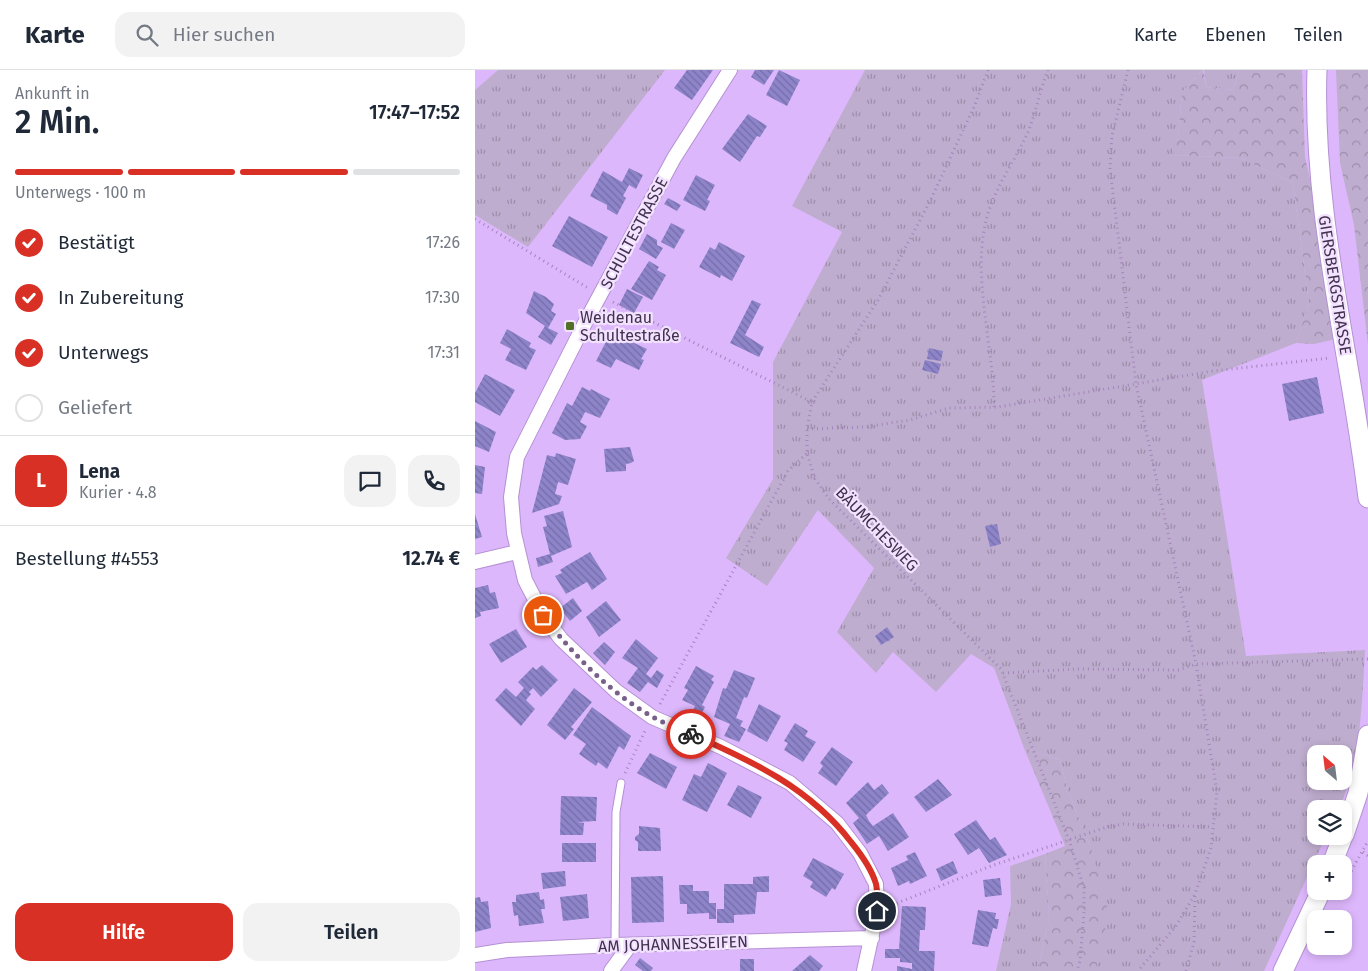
<!DOCTYPE html>
<html lang="de">
<head>
<meta charset="utf-8">
<style>
	:root { --surface:#fff; --page:#f2f2f3; --text:#1f2937; --muted:#747a83; --line:#e0e1e3; --accent:#d93025 }
	body { margin:0; font-family:"Fira Sans",sans-serif; background:var(--page); color:var(--text); height:100vh; display:flex; flex-direction:column; font-size:19px; white-space:nowrap }
	* { box-sizing:border-box; margin:0 }
	p { font-size:16px; color:var(--muted) }
	.icon { flex:none; width:28px; height:28px; fill:none; stroke:currentColor; stroke-width:2; stroke-linecap:round; stroke-linejoin:round }
	.map { position:relative; flex:1; overflow:hidden }
	.panel { display:flex; flex-direction:column; background:var(--surface); width:475px }
	.panel>* { flex:none }
	.needle { width:32px; rotate:332deg }
	.controls { position:absolute; left:832px; top:675px; display:grid; gap:10px }
	.controls a { display:grid; place-items:center; width:45px; height:45px; border-radius:10px; background:var(--surface); box-shadow:0 2px 8px #0003; font-size:25px }
	.pin { position:absolute; display:grid; place-items:center; width:42px; height:42px; color:#fff; margin:-21px; border:2px solid #fff; border-radius:50%; box-shadow:0 1px 5px #0007 }
	.courier { position:absolute; display:grid; place-items:center; width:50px; height:50px; margin:-25px; border:4px solid #d93025; border-radius:50%; background:#fff; color:#222; box-shadow:0 1px 6px #0007 }
	.summary em { font-style:normal; font-weight:600 }
	.summary div { display:flex; flex-direction:column-reverse }
	.summary { display:flex; align-items:center; justify-content:space-between; height:85px; padding:0 15px }
	h1 { font-size:32px; font-weight:600; line-height:38px }
	.bar { display:grid; grid-template-columns:repeat(4,1fr); gap:8px 5px; align-content:center; height:60px; padding:0 15px }
	.bar i { height:6px; border-radius:4px; background:var(--line) }
	.bar .selected { background:var(--accent) }
	.bar p { grid-column:span 4 }
	.line { display:flex; align-items:center; gap:12px; padding:0 15px; border-top:1px solid var(--line) }
	.line div { flex:1 }
	.round { display:grid; place-items:center; flex:none; width:52px; height:52px; border-radius:15px; background:var(--page) }
	ol { padding:0 15px; list-style:none }
	li { display:flex; align-items:center; gap:15px; height:55px }
	li p { margin-inline-start:auto }
	li .icon { padding:5px; border-radius:50%; background:var(--accent); color:#fff; stroke-width:4 }
	li:last-child { color:var(--muted) }
	li i { width:28px; height:28px; border:2px solid var(--line); border-radius:50% }
	.primary-button { display:flex; gap:10px; margin-top:auto; padding:10px 15px }
	.primary-button a { flex:1; height:58px; border-radius:15px; background:var(--accent); color:#fff; font-size:20px; font-weight:600; line-height:58px; text-align:center }
	.primary-button a+a { background:var(--page); color:var(--text) }
	header { display:flex; align-items:center; gap:30px; box-sizing:border-box; height:70px; padding:0 25px; background:var(--surface); border-bottom:1px solid var(--line) }
	header strong { font-size:24px }
	nav { display:flex; gap:28px; margin-inline-start:auto; font-size:18px }
	.search { width:350px; height:45px; background:var(--page); display:flex; align-items:center; gap:12px; box-sizing:border-box; padding:0 18px; border-radius:15px; color:var(--muted); font-size:19px }
	main { display:flex; flex:1; min-height:0 }
	.map>svg:first-child { display:block }
	.grass { fill:url(#grass-tufts); fill-rule:evenodd }
	.forest { fill:url(#forest-crowns) }
	.building { fill:url(#building-back-hatch) }
	.lines { fill:none; stroke-linecap:round; stroke-linejoin:round }
	.lane-casing { stroke:#b590d3; stroke-width:9 }
	.street-casing { stroke:#b590d3; stroke-width:16 }
	.secondary-casing { stroke:#b590d3; stroke-width:21 }
	.path { stroke:#a385bb; stroke-width:3; stroke-dasharray:1 4; stroke-linecap:butt }
	.lane { stroke:#fff; stroke-width:7 }
	.street { stroke:#fff; stroke-width:14 }
	.secondary { stroke:#fff; stroke-width:19 }
	.done { stroke:#78608a; stroke-width:5; stroke-dasharray:0 9 }
	.route { stroke:#d93025; stroke-width:6 }
	.poi-dot { fill:#527127; stroke:#f2e2ff; stroke-width:2 }
	.labels { text-anchor:middle; dominant-baseline:central; stroke-width:4.5; stroke-linejoin:round; paint-order:stroke }
	.street-label { font-size:16px; fill:#41314d; stroke:#f2e2ff }
	.poi-label { font-size:16px; fill:#41314d; stroke:#f2e2ff; text-anchor:start }
</style>
</head>
<body>
<header>
<strong>Karte</strong>
<div class="search"><svg class="icon" aria-label="search" viewBox="0 0 24 24"><circle cx="10" cy="10" r="6"/><path d="M15 15l6 6"/></svg>Hier suchen</div>
<nav><a>Karte</a><a>Ebenen</a><a>Teilen</a></nav>
</header>
<main>
<section class="panel">
<div class="summary"><div><h1>2 Min.</h1><p>Ankunft in</p></div><em>17:47–17:52</em></div>
<div class="bar"><i class="selected"></i><i class="selected"></i><i class="selected"></i><i></i><p>Unterwegs · 100 m</p></div>
<ol>
<li><svg class="icon" aria-label="check" viewBox="0 0 24 24"><path d="M5 12l5 5 9-10"/></svg>Bestätigt<p>17:26</p></li>
<li><svg class="icon" aria-label="check" viewBox="0 0 24 24"><path d="M5 12l5 5 9-10"/></svg>In Zubereitung<p>17:30</p></li>
<li><svg class="icon" aria-label="check" viewBox="0 0 24 24"><path d="M5 12l5 5 9-10"/></svg>Unterwegs<p>17:31</p></li>
<li><i></i>Geliefert</li>
</ol>
<div class="line" style="height:90px"><b class="round" style="background:var(--accent);color:#fff">L</b><div><b>Lena</b><p>Kurier · 4.8</p></div><a class="round"><svg class="icon" aria-label="chat" viewBox="0 0 24 24"><path d="M4 5h16v11H9l-5 4z"/></svg></a><a class="round"><svg class="icon" aria-label="phone" viewBox="0 0 24 24"><path d="M5 4h4l2 5-3 2q2 4 5 5l2-3 5 2v4C11 20 4 13 5 4z"/></svg></a></div>
<div class="line" style="height:65px"><div>Bestellung #4553</div><b>12.74 €</b></div>
<div class="primary-button"><a>Hilfe</a><a>Teilen</a></div>
</section>
<div class="map">
<svg width="893" height="901" viewBox="0 0 893 901">
	<defs>
		<pattern id="grass-tufts" width="24" height="20" patternUnits="userSpaceOnUse" patternTransform="scale(1.25)"><rect width="24" height="20" fill="#bfadcf"/><path d="M3 7l-1-3M5 7V3M7 7l1-3M15 17l-1-3M17 17v-4M19 17l1-3" fill="none" stroke="#9d8daa"/></pattern>
		<pattern id="forest-crowns" width="20" height="18" patternUnits="userSpaceOnUse" patternTransform="scale(1.25)"><rect width="20" height="18" fill="#bfadcf"/><path d="M2 6a3 3 0 1 1 6 0M12 15a3 3 0 1 1 6 0" fill="none" stroke="#9d8daa"/></pattern>
		<pattern id="building-back-hatch" width="6" height="6" patternUnits="userSpaceOnUse" patternTransform="scale(1.25)"><rect width="6" height="6" fill="#8d84ca"/><path d="M-1 5l2 2M0 0l6 6M5-1l2 2" fill="none" stroke="#756da6"/></pattern>
	</defs>
	<rect width="100%" height="100%" fill="#ddb7fc"/>
	<path class="grass" d="M23,0H190L53,177L0,145V20Z
		M390,0H728L707,22L704,57L699,85L766,88L818,113L834,233L821,273L727,310L771,586L890,580C887,632 886,691 864,739H841V766H851L789,901H620L617,781L593,721L585,690L549,678L519,598L496,584L461,622L418,582L401,603L362,562L399,498L343,440L292,516L251,488L298,409V292L367,162L317,136ZM841,684H869V711H841Z
		M729,0H764L758,20L731,17Z
		M570,784L574,848L563,901H521L536,834L535,796Z"/>
	<path class="forest" d="M728,0L731,17L758,20L764,0H827L830,87L844,148L861,269L839,274L821,273L834,233L818,113L766,88L698,85L704,57L707,22Z
		M861,0H893V275L879,155L865,93Z
		M549,678L585,690L593,721L617,781L634,844L620,901H563L574,848L570,784L590,776Z"/>
	<path class="building" d="M212,0H238L217,30L199,18Z
		M280,0H299L289,15L276,7Z
		M304,0L325,10L312,36L291,25Z
		M273,44L292,56L285,67L282,66L265,92L247,79Z
		M154,98L168,105L161,119L154,115L148,126L151,128L142,145L132,139V135L115,126L128,101L147,112Z
		M221,105L240,115L232,130L235,131L230,141L208,130Z
		M193,128L206,135L202,141L189,134Z
		M94,146L133,167L117,197L77,176Z
		M196,153L210,160L199,179L186,172Z
		M172,164L182,170V175L188,178L181,189L164,179Z
		M244,172L270,186L257,211L246,205L245,208L224,197L235,177L240,180Z
		M174,191L184,197L182,200L191,205L177,230L156,219Z
		M152,219L168,227L159,243L144,235Z
		M59,221L71,227L79,234L76,241L81,244L73,258L83,263L76,275L63,267L70,256L51,243Z
		M277,230L286,234L270,265L289,277L284,287L255,273Z
		M32,259L56,273L54,277L61,280L51,300L30,290L36,279L25,273Z
		M136,262L172,279L166,289L169,290L164,300L141,289L136,298L121,291Z
		M454,278L468,281L466,291L452,289Z
		M450,290L466,294L463,304L447,300Z
		M10,304L40,320L25,346L0,332V323Z
		M842,307L849,343L814,351L807,314Z
		M107,317L115,321L116,319L135,329L125,348L110,342L105,352L112,356L105,369L90,370L77,363L92,333L97,336Z
		M0,351L21,362L14,382L0,376Z
		M155,377L159,391L156,393L151,394V401L131,402L129,379Z
		M81,383L101,389L93,415L83,412L80,424L87,426L84,434L57,443L72,385L80,387Z
		M0,395L10,397L7,424L0,423Z
		M88,441L97,477L76,486L78,492L63,497L61,488L75,484L68,457L72,456L69,446Z
		M0,444L7,467L0,469Z
		M522,454L526,474L515,477L510,456Z
		M115,482L132,509L117,520L112,512L91,524L80,506L87,503L85,500L91,496Z
		M13,515L15,523L20,522L24,538L5,542L6,546L0,548V518Z
		M98,528L107,541L95,551L85,538Z
		M131,531L146,550L124,567L111,547Z
		M412,557L419,567L406,575L400,566Z
		M41,559L52,577L26,593L14,574Z
		M161,569L183,588L171,604L176,608L182,600L189,605L182,618L173,612L165,622L152,613L163,598L147,588Z
		M129,572L140,582L130,595L118,583Z
		M67,595L83,610L66,627L58,618L54,622L56,624L51,630L60,639L46,656L20,630L31,618L41,627L49,618L43,612L58,597L61,600Z
		M221,596L239,606L236,610L239,612L227,635L230,637L221,654L213,651L220,636L207,630L213,620L209,618Z
		M259,600L280,608L272,628L269,627L261,648L268,651L265,656L271,659L264,672L249,666L255,654L239,647L248,618L251,619Z
		M99,618L117,632L96,657L99,659L90,670L72,655Z
		M284,634L306,646L292,672L272,661Z
		M117,637L156,666L149,680L144,676L132,699L123,692L121,696L104,684L111,674L98,665Z
		M320,653L333,661L330,666L341,672L328,692L309,680L313,673L309,671Z
		M357,677L378,692L361,716L343,703L348,696L345,693Z
		M175,683L202,697L191,719L162,703Z
		M233,693L252,703L232,742L207,730L219,704L226,707Z
		M463,709L477,725L451,742L439,727Z
		M393,712L399,720L407,714L414,723L391,745L394,751L398,756L418,743L434,767L413,781L404,766L392,774L378,753L384,748L371,733Z
		M263,715L287,727L276,748L252,735Z
		M86,726L122,727L121,751L103,752L109,753L108,765H85Z
		M501,750L515,770L520,767L532,785L514,793L504,778L493,785L479,764Z
		M164,756L185,758L186,781H163V772L160,770V767L164,764Z
		M87,773H121V792H87Z
		M440,782L452,806L435,814L434,811L423,816L416,798L433,790L431,786Z
		M338,788L369,804L360,820L357,818L351,827L335,817L338,812L328,806Z
		M478,791L483,803L466,811L461,799Z
		M90,801L91,816L68,819L66,803Z
		M188,806L189,852L157,853L156,807Z
		M294,806V822H282L280,844L259,845V853H242V839H249V814H278V807Z
		M525,808L527,825L510,827L508,810Z
		M204,815H218V821H234V833H241V849H234V843L212,844V834H205Z
		M64,822L65,830L69,829L70,839H66L69,853L44,856L43,845L39,846L37,832H41V825Z
		M112,824L114,848L88,851L85,827Z
		M5,827L6,832L13,831L16,858L0,862V828Z
		M427,836L451,837L450,860H445L444,881H460L459,901H422V896L437,899V893L425,892V888H410V879H424Z
		M503,840L521,843L520,849H524L522,859L518,858L513,877L497,874Z
		M335,885L348,896L344,901H317Z
		M165,888L178,898L176,901H168L160,895Z
		M265,889H279V901H265Z"/>
	<g class="lines">
		<g class="lane-casing">
			<path id="lane" d="M140,875L141,742L146,713"/>
		</g>
		<g class="street-casing">
			<path id="street" d="M255,0L199,88L111,251L42,387L36,427L39,463L50,510L68,545L86,569L141,621L177,647L246,677L315,713L362,753L385,783L401,814L402,841L389,901
				M0,492L42,482
				M0,885L32,880L140,875L397,868
				M136,901L155,875"/>
		</g>
		<g class="secondary-casing">
			<path id="secondary" d="M842,0C837,145 876,285 893,428
				M869,765L883,723L893,665
				M857,794L868,766
				M808,901L846,821"/>
		</g>
		<path class="path" d="M513,0L499,37L456,129L403,230L337,332L332,359V383L340,409L355,430L526,599L594,770L609,818V843L605,891L602,901
			M653,0L637,66L635,98L661,314L721,594L742,722L736,778L720,824L701,856L663,901
			M0,149L113,218
			M138,232L337,332
			M519,337C519,279 498,212 510,155C517,121 539,93 553,62C561,42 565,20 573,0
			M332,359L389,357L435,350L474,338L523,337L738,301L855,288
			M528,603L602,599L703,600L721,594L893,589
			M185,634L313,401L332,383
			M150,703L171,659
			M888,782L893,786
			M869,814L893,771
			M417,835L516,796L632,757L648,754L738,757
			M711,901L719,872L720,825"/>
		<use href="#lane" class="lane"/>
		<use href="#street" class="street"/>
		<use href="#secondary" class="secondary"/>
	</g>
	<g class="lines">
		<path class="done" d="M68,545C97,584 135,623 178,647C190,654 204,659 216,664"/>
		<path class="route" d="M216,664C277,691 335,718 376,772C385,783 397,800 401,814C403,823 402,833 402,841"/>
	</g>
	<rect class="poi-dot" x="90" y="251" width="10" height="10" rx="2.5"/>
	<g class="labels">
		<g class="street-label">
			<text transform="translate(159 163) rotate(-62)">SCHULTESTRASSE</text>
			<text transform="translate(860 215) rotate(81)">GIERSBERGSTRASSE</text>
			<text transform="translate(402 459) rotate(46)">BÄUMCHESWEG</text>
			<text transform="translate(198 874) rotate(-2)">AM JOHANNESSEIFEN</text>
		</g>
		<g class="poi-label">
			<text x="105" y="247">Weidenau<tspan x="105" dy="18">Schultestraße</tspan></text>
		</g>
	</g>
</svg>
<div class="controls">
<a><svg class="needle" viewBox="-14 -14 28 28"><path d="M0-13l5 13h-10z" fill="#e53935"/><path d="M0 13l5-13h-10z" fill="#747a83"/></svg></a>
<a><svg class="icon" aria-label="layers" viewBox="0 0 24 24"><path d="M12 4l9 5-9 5-9-5zM3 14l9 5 9-5"/></svg></a>
<a>+</a>
<a>−</a>
</div>
<div class="pin" style="left:68px;top:545px;background:#ea580c"><svg class="icon" aria-label="bag" viewBox="0 0 24 24"><path d="M5 8h14l-1 12H6zM9 8a3 3 0 0 1 6 0"/></svg></div>
<div class="pin" style="left:402px;top:841px;background:#1f2937"><svg class="icon" aria-label="home" viewBox="0 0 24 24"><path d="M3 11l9-7 9 7M6 9v11h12V9"/></svg></div>
<div class="courier" style="left:216px;top:664px"><svg class="icon" aria-label="bike" viewBox="0 0 24 24"><circle cx="6" cy="16" r="4"/><circle cx="18" cy="16" r="4"/><path d="M6 16l4-8h5l3 8M10 8l3 8H6M13 5h3"/></svg></div>
</div>
</main>
</body>
</html>
